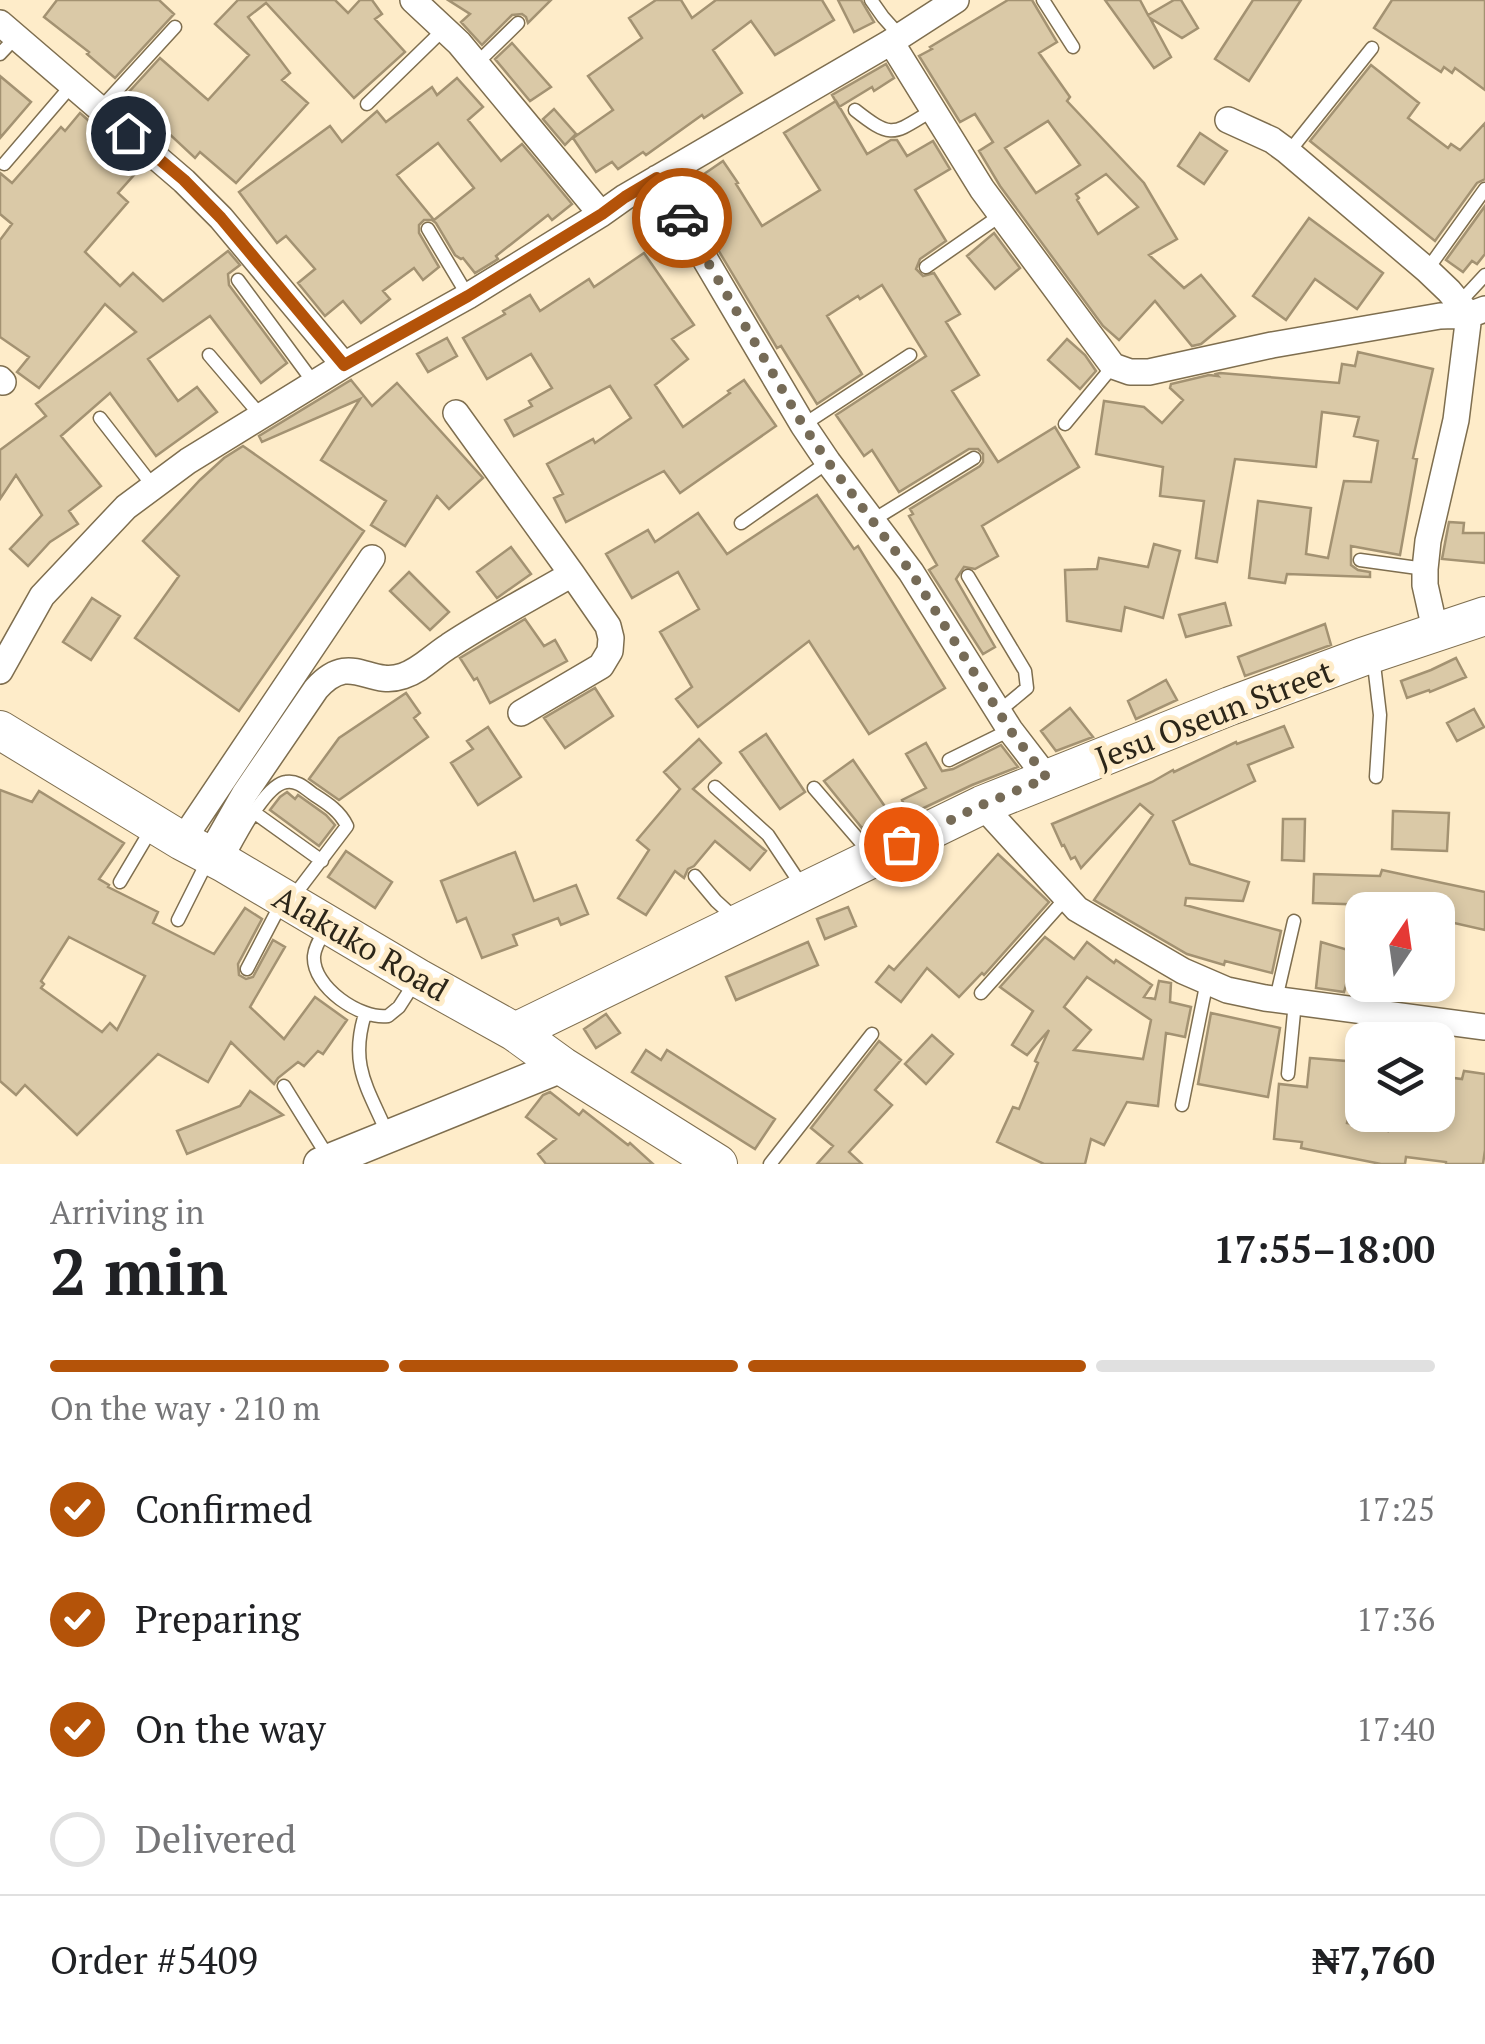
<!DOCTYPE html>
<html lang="en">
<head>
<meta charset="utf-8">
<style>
	:root { --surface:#fff; --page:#f2f2f2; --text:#202124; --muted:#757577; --line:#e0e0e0; --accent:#b45309 }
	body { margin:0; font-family:"PT Serif",serif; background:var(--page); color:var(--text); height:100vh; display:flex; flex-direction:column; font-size:38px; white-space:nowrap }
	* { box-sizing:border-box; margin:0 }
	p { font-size:32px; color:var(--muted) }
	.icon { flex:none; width:55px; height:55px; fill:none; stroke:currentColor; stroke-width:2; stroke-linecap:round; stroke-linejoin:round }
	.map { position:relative; height:1164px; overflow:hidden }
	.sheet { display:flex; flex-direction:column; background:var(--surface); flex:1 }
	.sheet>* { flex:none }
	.needle { width:65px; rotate:13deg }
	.fabs { position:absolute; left:1345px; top:892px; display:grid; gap:20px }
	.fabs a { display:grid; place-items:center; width:110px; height:110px; border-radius:20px; background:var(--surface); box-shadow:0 5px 15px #0003; font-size:50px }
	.pin { position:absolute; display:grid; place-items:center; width:85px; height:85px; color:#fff; margin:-42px; border:5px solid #fff; border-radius:50%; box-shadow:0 2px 10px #0007 }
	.courier { position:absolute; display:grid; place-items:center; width:100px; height:100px; margin:-50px; border:8px solid #b45309; border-radius:50%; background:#fff; color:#222; box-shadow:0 2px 12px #0007 }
	.headline em { font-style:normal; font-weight:700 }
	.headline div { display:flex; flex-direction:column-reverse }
	.headline { display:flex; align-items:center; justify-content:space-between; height:170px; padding:0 50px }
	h1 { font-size:65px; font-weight:700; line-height:75px }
	.bar { display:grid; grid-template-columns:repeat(4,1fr); gap:15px 10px; align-content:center; height:120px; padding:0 50px }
	.bar i { height:12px; border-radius:8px; background:var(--line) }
	.bar .active { background:var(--accent) }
	.bar p { grid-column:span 4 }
	.line { display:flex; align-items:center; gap:25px; padding:0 50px; border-top:2px solid var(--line) }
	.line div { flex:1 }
	ol { padding:0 50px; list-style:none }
	li { display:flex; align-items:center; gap:30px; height:110px }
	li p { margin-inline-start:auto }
	li .icon { padding:10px; border-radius:50%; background:var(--accent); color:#fff; stroke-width:4 }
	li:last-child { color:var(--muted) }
	li i { width:55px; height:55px; border:5px solid var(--line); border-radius:50% }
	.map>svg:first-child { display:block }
	.building { fill:#dac9a7; stroke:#a39272; stroke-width:2.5; fill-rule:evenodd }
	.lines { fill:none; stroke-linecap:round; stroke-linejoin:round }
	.service-casing { stroke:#7e6e4f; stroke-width:15 }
	.minor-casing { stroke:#7e6e4f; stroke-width:28 }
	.tertiary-casing { stroke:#7e6e4f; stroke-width:35 }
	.secondary-casing { stroke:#7e6e4f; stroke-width:40 }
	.service { stroke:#fff; stroke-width:12 }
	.minor { stroke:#fff; stroke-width:25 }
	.tertiary { stroke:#fff; stroke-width:32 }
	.secondary { stroke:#fff; stroke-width:38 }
	.done { stroke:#766b57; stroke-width:10; stroke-dasharray:0 18 }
	.route { stroke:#b45309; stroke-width:12 }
	.labels { text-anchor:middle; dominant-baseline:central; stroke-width:10; stroke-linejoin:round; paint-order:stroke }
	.street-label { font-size:32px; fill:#2c2619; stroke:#feecc9 }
</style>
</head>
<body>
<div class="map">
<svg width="1485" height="1164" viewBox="0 0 1485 1164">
	<rect width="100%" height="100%" fill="#feecc9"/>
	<path class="building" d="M57,0H159L174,14L115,78L87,54L89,52L44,17Z
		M238,0H335L348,13L360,0H372L382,14L375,19L405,52L354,98L266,3L248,17L290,73L282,80L308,103L236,183L200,152L195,158L162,127L155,135L121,106L130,96L127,94L160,58L208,100L249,55L215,24Z
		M448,0H551L528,23L526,17L522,14L512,15L482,45L461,22L470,14Z
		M656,0H681L692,18L716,0H822L834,20L775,55L751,21L713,50L742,93L704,118L702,115L646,155L643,152L618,169L612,162L596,172L573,138L613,110L588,76L642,38L629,18Z
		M838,0H861L874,22L854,32Z
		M1008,0H1032L1057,42L1039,53L1070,97L1067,101L1144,183L1177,239L1149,255L1184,288L1201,275L1235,316L1201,344L1192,346L1155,301L1119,340L1103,326L1000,186L979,151L993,142L975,114L960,122L919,56L932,49L930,47ZM1048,121L1080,165L1036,193L1005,148ZM1106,174L1138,207L1098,234L1077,200L1079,198L1076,194Z
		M1105,0H1140L1148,15L1174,0H1181L1198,28L1182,38L1150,18L1171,57L1154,68Z
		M1253,0H1301L1249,81L1215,59Z
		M1392,0H1485V90L1455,68L1452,73L1444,67L1441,72L1374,28Z
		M512,43L551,87L530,101L495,59Z
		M886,64L894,78L874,91L872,87L839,107L832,95Z
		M1371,65L1419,103L1408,118L1448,148L1451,144L1460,150L1485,123V179L1477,183L1435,241L1310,141Z
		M0,76L31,102L0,138Z
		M457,78L483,107L468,120L501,161L522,144L572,204L552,220L548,215L496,256L498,259L475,273L463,258L461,259L455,255L436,223L432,220H424L419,225V233L439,267L423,280L414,268L383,291L390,299L361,323L343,301L325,316L298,283L315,269L286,236L277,243L239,192L330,126L342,142L377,111L386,122L432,87L437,95ZM438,143L474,188L434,220L397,175Z
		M836,101L867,154L891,140H897L907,156L933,141L950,169L915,190L946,241L920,259L916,269L923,276L934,273L960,314L946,322L979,375L952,391L998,462L1055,427L1079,467L982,526L998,556L975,569L964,567L956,579L995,647L983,654L929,570L937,565L909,516L913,514L910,509L980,466L983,462V454L978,449H969L899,492L872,450L864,456L836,415L926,356L882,285L860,299L858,296L827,316L862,374L817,404L781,346L777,348L702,223L711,217L708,211L724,201L704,174L723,161L738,183L736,184L762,226L820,190L784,133Z
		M554,109L576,134L565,145L543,119Z
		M80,113L97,128L88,139L118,165L128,154L142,166L118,193L128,202L85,252L120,286L133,273L163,301L228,251L240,265L228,274L229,285L287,363L261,383L210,316L148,359L178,401L197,387L217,412L156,456L110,393L61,436L101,486L69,511L78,524L50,542L28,566L10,549L42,515L16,475L0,499V450L46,416L36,404L136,332L105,304L39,388L17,372L29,357L0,337V240L12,224L0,214V173L12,183L61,127L65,131Z
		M1200,133L1227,151L1204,184L1178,166Z
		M1485,206V254L1477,264L1472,261L1463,272L1446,260Z
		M1309,218L1383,273L1357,309L1315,279L1286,320L1253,296Z
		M994,233L1020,268L995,289L967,256Z
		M644,253L694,325L672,339L688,359L655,385L683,427L730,393L728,391L744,380L776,426L680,493L664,471L566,522L554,498L563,494L547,464L593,439L595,443L631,418L610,386L514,436L505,420L532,406L529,401L552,388L531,354L487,379L463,338L505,314L503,311L530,295L540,311L589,279L594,287Z
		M447,338L457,356L428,372L417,354Z
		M1067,339L1085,355L1096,371L1080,389L1048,360Z
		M1358,352L1433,369L1413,458L1417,459L1400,555L1351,546V565L1358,570L1370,572V577L1287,574L1285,583L1249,578L1258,501L1311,508L1306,554L1328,558L1344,481L1371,482L1378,441L1354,436L1359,417L1322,412L1316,467L1235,459L1217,562L1196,558L1204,501L1160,496L1163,467L1096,454L1104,401L1144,407L1162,423L1183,400L1170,388L1171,384L1209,375L1218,376L1216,374L1220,373L1339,383L1342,364L1355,366Z
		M351,380L372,406L397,383L483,478L449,509L437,496L405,546L371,525L386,501L321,460L360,399L262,442L259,436Z
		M243,446L364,531L239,711L135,638L179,576L143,541L200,480L224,458Z
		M817,495L854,549L858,546L945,688L869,734L809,641L698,727L676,699L692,687L660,632L699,609L678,572L632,598L606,554L648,530L655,542L698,513L727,554Z
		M1449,522L1464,523L1463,533H1485V563L1442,559Z
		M1154,544L1180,551L1163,618L1125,607L1121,631L1067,621L1065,570L1097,569L1099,558L1148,567Z
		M511,547L531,574L497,598L477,572Z
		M409,572L449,612L430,630L390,591Z
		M92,598L120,616L91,660L63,642Z
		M1225,603L1231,625L1186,637L1179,615Z
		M525,619L544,646L555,640L567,661L490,703L477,678L474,680L460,658Z
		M1325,624L1331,645L1245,676L1238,657Z
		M1456,658L1466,677L1430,692L1429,690L1407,698L1401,681L1431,670Z
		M1166,680L1177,700L1136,719L1128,701Z
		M595,688L613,716L565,748L544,718Z
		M406,693L420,713L414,718L428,737L339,800L309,779L339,738Z
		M1070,708L1093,737L1056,751L1041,731Z
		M1474,709L1484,727L1457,741L1447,723Z
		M1284,726L1293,747L1248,765L1255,781L1173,821L1190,864L1249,882L1243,901L1186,898L1185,905L1281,931L1272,973L1225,961L1224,965L1187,954L1094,900L1153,815L1140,804L1081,868L1075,857L1071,859L1064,845L1062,846L1052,824L1152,782L1173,770L1174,772L1236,742L1237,744Z
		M488,727L521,777L478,805L451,763L473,749L467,741Z
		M766,734L805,792L780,809L740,752Z
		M699,739L721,763L693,789L766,851L750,870L715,841L694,866L688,869L684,878L675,871L646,915L618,898L649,850L637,840L680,789L664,772Z
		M926,743L942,771L953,769L1001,745L1018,767L972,785L909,815L902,800L926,788L906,754Z
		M853,760L888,811L862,828L824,781Z
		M0,790L32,802L39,791L124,843L99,879L109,885L108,887L158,912L153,923L214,954L245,908L262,919L238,964L239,975L246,979L253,977L273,940L285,947L250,1007L284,1039L315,997L347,1020L323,1054L318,1051L304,1066L298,1062L278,1078L274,1084L231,1042L208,1082L158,1054L77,1135L25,1085L16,1095L0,1081ZM69,937L145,976L117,1030L110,1023L102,1032L41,988L44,984L41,981Z
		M287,792L295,799L298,795L326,815L335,825L319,846L270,810L280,797Z
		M1393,811L1449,813L1447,851L1392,849Z
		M1283,819H1305L1304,861L1282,860Z
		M346,851L392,882L375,908L328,877Z
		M515,852L534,901L576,885L588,914L561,925L558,918L513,935L517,945L482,958L466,918L457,922L441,881Z
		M998,854L1049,902L984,975L982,973L959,997L927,968L901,1002L876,982L889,966L894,970Z
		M1382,870L1485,892V930L1441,920L1443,910H1371L1372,905L1313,903L1314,874L1380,876Z
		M848,907L856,926L825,939L817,919Z
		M1045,937L1074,959L1087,942L1114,963L1116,960L1152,985L1144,997L1155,999L1159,981L1171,983L1170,1002L1191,1007L1185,1037L1166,1033L1158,1106L1127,1102L1104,1145L1091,1139L1085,1164H1044L997,1142L1013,1107L1019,1109L1038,1063L1035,1061L1049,1030L1027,1055L1012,1045L1033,1011L1000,987ZM1087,977L1151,1020L1143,1059L1074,1050L1091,1030L1064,1007Z
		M808,942L818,965L736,1000L726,977Z
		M1321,942L1355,952L1344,992L1316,988Z
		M1211,1013L1280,1028L1268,1097L1198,1084Z
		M606,1014L620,1033L596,1048L584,1029Z
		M932,1035L953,1054L926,1084L905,1064Z
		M879,1041L901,1060L875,1090L892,1105L849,1152L862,1164H817L833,1146L811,1128Z
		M646,1050L661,1060L667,1050L775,1119L755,1149L632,1072Z
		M1310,1058L1358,1062L1347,1123L1388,1131L1391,1115H1438V1076L1462,1079L1464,1071L1485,1074V1150L1483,1164H1446V1162L1406,1157L1405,1164H1381L1301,1148L1302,1142L1274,1139L1279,1084L1307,1087Z
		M250,1091L283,1115L187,1154L177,1131L240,1106Z
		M550,1092L579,1115L583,1110L628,1145L630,1143L653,1164H546L538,1154L556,1139L526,1117L543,1095Z"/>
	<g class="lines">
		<g class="service-casing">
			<path id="service" d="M871,0L883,17L900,36
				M1043,0L1073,47
				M0,54L16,37
				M476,64L518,23
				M367,104L444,29
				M99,110L175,27
				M855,110C893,140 893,134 933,110
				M1287,151L1296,143L1372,48
				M4,164L71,86
				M428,229L468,296
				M926,267L1001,215
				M1427,270L1485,189
				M238,280L314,383
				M1460,302L1485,275
				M209,355L261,416
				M100,418L153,486
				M1065,424L1113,366
				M803,425L910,355
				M870,517H878L974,458
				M741,523L828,462
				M1360,560L1425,569
				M968,576L1025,671L1027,688L998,712
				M1373,656L1380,715L1376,777
				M949,760L1010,730
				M715,787L768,835L802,886
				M814,788L871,854
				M255,813L322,861
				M226,861C237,842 264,785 286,782C297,780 305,788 313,794C327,803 340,811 347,826L293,897
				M695,876L716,901L738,921
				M120,882L152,828
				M178,920L208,860
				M327,927C322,936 315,945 314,956C312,987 361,1020 388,1016L399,1007L417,979
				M247,969L283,900
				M981,993L1066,898
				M1276,999L1294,921
				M365,1014C349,1066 368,1088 388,1135
				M1288,1074L1295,1002
				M284,1086L330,1160
				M1182,1105L1207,981
				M770,1164L872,1034"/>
		</g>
		<g class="minor-casing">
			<path id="minor" d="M413,0L459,43L601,214
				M0,23L184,181L221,218L344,365
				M891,42L982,189L1113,366L1130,372H1149L1272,345L1440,316L1469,315L1485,309
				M1228,120L1272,140L1287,151L1427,270L1449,291L1469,315L1456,420L1428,541L1425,569V585L1436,634
				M657,178L803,425L828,462L911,572L1010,730L1047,778
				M0,379L3,382
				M456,413L572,574L608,626L611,638L610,651L601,666L521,713
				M0,671L42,596L126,507L188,461L344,365L468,296L601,214L625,197L891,42L956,0
				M982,805L1077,909L1183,971L1227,990L1265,998L1485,1027
				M182,841L372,558
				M209,856L245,793L316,689C351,650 368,688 403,676C421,670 433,656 449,646C488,620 531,598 572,574"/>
		</g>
		<g class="tertiary-casing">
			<path id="tertiary" d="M320,1164L562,1066"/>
		</g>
		<g class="secondary-casing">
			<path id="secondary" d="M0,730L182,841L224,863L418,978L515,1032L562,1066L718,1164
				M515,1032L982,805L1230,706L1362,657L1485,616"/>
		</g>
		<use href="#service" class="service"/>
		<use href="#minor" class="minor"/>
		<use href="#tertiary" class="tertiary"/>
		<use href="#secondary" class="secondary"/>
	</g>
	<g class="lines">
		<path class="done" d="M682,218L803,425L828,462L911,572L1010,730L1047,778L982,805L901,844"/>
		<path class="route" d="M128,133L184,180L221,218L344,365L468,296L602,214L625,197L657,178L682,218"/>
	</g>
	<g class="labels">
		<g class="street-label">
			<text transform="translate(1214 714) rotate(-21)">Jesu Oseun Street</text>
			<text transform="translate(361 943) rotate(30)">Alakuko Road</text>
		</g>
	</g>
</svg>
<div class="fabs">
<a><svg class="needle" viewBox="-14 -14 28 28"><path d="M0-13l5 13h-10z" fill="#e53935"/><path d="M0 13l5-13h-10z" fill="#757577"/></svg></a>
<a><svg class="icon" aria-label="layers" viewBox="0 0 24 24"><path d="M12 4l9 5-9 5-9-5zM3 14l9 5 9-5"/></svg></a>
</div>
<div class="pin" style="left:901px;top:844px;background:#ea580c"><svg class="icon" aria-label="bag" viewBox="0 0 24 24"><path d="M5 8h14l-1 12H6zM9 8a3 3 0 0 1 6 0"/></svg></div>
<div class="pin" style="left:128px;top:133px;background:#1f2937"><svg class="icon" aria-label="home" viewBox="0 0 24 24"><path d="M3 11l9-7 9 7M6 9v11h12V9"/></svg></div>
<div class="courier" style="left:682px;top:218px"><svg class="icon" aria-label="car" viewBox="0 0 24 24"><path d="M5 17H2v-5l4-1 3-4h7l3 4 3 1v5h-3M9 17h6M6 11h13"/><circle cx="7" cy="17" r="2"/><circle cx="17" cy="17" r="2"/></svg></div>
</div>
<section class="sheet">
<div class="headline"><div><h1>2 min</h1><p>Arriving in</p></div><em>17:55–18:00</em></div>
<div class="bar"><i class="active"></i><i class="active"></i><i class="active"></i><i></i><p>On the way · 210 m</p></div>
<ol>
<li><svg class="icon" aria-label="check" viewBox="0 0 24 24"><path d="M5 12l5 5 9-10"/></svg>Confirmed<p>17:25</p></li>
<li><svg class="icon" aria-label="check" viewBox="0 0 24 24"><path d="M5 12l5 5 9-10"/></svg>Preparing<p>17:36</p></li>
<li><svg class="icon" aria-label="check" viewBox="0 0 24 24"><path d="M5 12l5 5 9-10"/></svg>On the way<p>17:40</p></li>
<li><i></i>Delivered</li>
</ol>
<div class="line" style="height:130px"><div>Order #5409</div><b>₦7,760</b></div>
</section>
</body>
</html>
